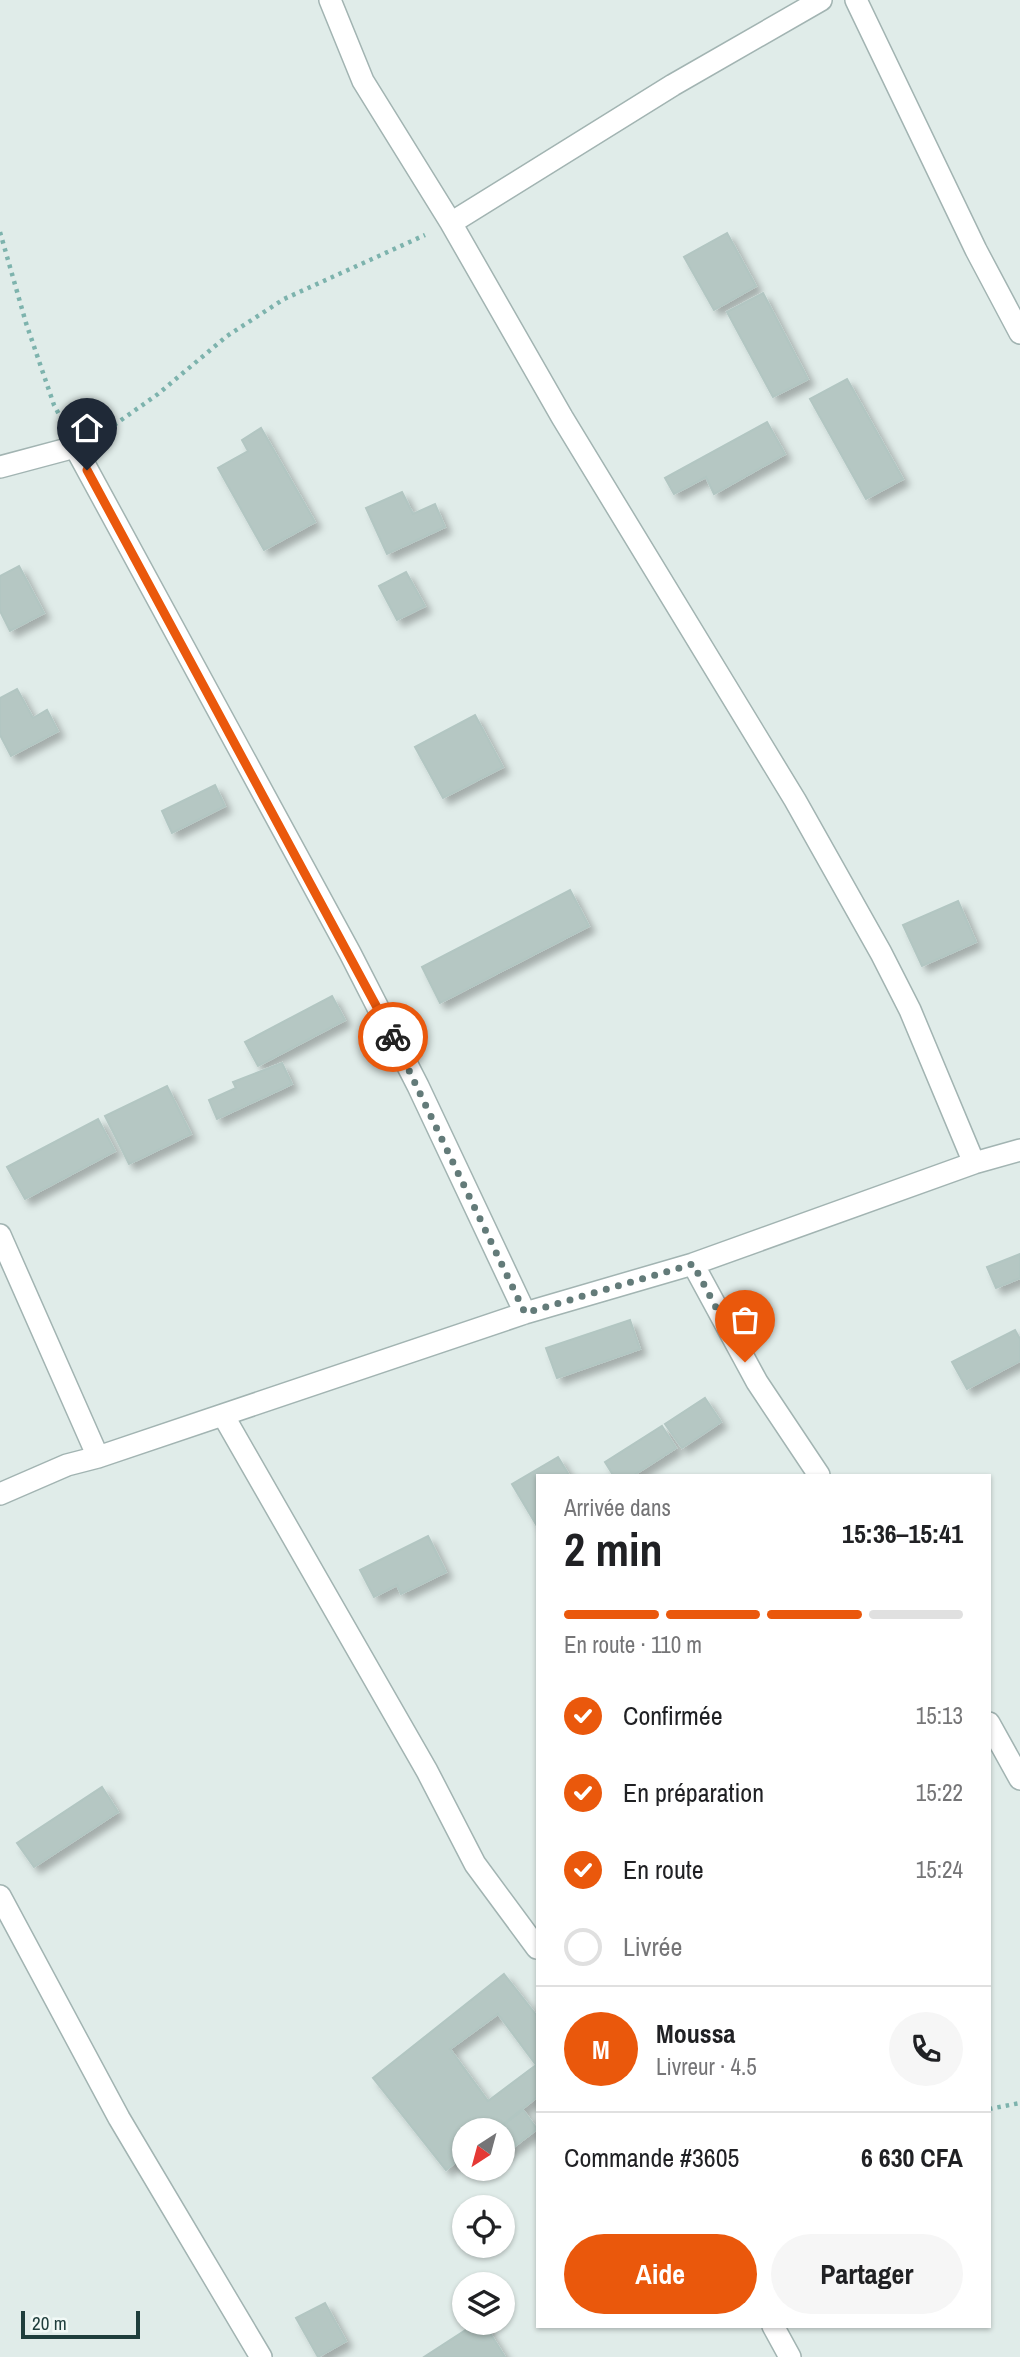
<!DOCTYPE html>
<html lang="fr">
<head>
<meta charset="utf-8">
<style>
	:root { --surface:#fff; --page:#f6f6f6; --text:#202124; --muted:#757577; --line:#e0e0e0; --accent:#ea580c }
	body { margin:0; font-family:"Archivo Narrow",sans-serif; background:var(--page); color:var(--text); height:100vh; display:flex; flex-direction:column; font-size:26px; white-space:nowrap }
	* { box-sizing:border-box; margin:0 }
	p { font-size:23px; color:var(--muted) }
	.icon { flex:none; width:38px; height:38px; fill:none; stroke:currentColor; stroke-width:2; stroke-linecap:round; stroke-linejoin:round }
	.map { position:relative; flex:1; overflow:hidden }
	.panel { position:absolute; left:536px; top:1474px; width:455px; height:854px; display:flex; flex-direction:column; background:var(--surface); border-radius:0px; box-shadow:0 2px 5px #0004 }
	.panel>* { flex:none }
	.needle { width:46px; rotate:216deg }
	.controls { position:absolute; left:452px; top:2118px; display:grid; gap:14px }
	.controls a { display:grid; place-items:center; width:63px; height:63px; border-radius:50%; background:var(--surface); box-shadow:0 2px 5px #0004; font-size:35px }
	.scale { position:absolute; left:21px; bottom:18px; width:119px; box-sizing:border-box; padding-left:7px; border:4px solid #1f3e3c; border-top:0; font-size:19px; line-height:24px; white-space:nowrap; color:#1f3e3c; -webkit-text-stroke:5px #f1f9f6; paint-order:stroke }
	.pin { position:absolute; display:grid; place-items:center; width:60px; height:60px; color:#fff; margin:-72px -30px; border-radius:50% 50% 50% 0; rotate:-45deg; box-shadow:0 0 7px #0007 }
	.pin .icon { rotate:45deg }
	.courier { position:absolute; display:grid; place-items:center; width:70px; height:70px; margin:-35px; border:5px solid #ea580c; border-radius:50%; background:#fff; color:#222; box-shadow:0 2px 9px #0007 }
	.overview em { font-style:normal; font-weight:700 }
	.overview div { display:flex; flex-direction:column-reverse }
	.overview { display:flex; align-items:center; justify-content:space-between; height:119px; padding:0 28px }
	h1 { font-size:46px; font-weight:700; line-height:52px }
	.bar { display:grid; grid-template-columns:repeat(4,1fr); gap:10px 7px; align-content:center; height:84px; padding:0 28px }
	.bar i { height:9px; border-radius:5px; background:var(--line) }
	.bar .active { background:var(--accent) }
	.bar p { grid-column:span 4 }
	.line { display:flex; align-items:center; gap:18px; padding:0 28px; border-top:2px solid var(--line) }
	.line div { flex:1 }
	.round { display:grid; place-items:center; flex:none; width:74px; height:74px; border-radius:37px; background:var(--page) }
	ol { padding:0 28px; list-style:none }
	li { display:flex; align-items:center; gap:21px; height:77px }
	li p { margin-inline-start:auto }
	li .icon { padding:7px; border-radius:50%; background:var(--accent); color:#fff; stroke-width:4 }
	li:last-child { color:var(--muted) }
	li i { width:38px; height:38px; border:4px solid var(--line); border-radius:50% }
	.button { display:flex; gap:14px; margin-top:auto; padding:14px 28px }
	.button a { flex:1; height:80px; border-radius:42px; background:var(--accent); color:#fff; font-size:28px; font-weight:700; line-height:80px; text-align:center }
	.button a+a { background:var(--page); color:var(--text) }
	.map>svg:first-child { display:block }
	.building { fill:#b5c7c3; stroke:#b2c6c2; stroke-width:2; fill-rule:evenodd; filter:url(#shadow) }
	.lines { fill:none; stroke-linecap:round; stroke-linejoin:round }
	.minor-casing { stroke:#a2b4b2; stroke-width:24 }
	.path { stroke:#7db3ad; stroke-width:4.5; stroke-dasharray:3.5 5; stroke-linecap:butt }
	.minor { stroke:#fff; stroke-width:21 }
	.done { stroke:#637b79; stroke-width:7; stroke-dasharray:0 12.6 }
	.route { stroke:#ea580c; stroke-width:9 }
</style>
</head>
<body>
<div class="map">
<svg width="1020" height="2357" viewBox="0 0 1020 2357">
	<defs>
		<filter id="shadow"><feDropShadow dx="6" dy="6" stdDeviation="3.5" flood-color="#0004"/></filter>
	</defs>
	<rect width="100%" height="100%" fill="#e0ece9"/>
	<path class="building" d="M727,233L756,286L714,310L684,257Z
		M763,293L808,379L773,397L727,312Z
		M847,379L903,479L866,499L810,399Z
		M767,422L785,454L714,494L706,477L674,494L665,478Z
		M261,428L315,522L264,550L218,468L248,451L242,440Z
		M402,492L413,514L435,504L445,527L387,554L366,508Z
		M19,566L44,613L10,631L0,611V576Z
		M406,572L425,606L397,620L379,586Z
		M17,689L33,718L47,710L58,731L11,756L0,735V698Z
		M475,715L503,767L443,798L415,747Z
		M215,785L225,806L172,833L162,811Z
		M570,890L589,926L440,1003L422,967Z
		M958,901L976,942L922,966L903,925Z
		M332,996L345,1020L258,1066L245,1042Z
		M282,1063L292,1084L217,1119L209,1100L236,1088L233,1082Z
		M167,1086L191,1134L129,1164L105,1116Z
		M98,1119L115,1151L25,1199L7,1167Z
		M1020,1254V1278L996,1288L987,1267Z
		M630,1320L640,1349L557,1378L546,1348Z
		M1015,1330L1020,1339V1361L967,1389L952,1362Z
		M705,1398L721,1422L682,1448L665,1424Z
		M662,1426L676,1448L634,1475H613L605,1462Z
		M558,1457L569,1475H537V1526L512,1484Z
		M428,1536L446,1572L401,1594L397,1585L374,1597L360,1570Z
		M102,1787L118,1812L34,1867L17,1843Z
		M504,1974L537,2016V2097L496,2130H464V2155L446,2170L373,2078ZM498,2014L536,2065L488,2101L450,2049Z
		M523,2110L537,2129L502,2156V2130H497Z
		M325,2303L346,2341L318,2357L296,2318Z
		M478,2322H483L505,2357H424Z"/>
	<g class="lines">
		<g class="minor-casing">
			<path id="minor" d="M330,0L363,81L451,223L562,417L795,800L881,953L910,1010L974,1163
				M856,0L976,250L1020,333
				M451,223L673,85L821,0
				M0,467L75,447L350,953L418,1086L525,1313
				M0,1235L98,1457
				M693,1264L757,1382L819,1475
				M223,1415L427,1771L475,1864L537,1948
				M0,1494L67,1465L98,1457L525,1313L693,1264L974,1163L1020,1150
				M989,1723L1020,1779
				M0,1896L119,2118L261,2357
				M773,2326L790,2357"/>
		</g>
		<path class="path" d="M0,232L26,323L54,405L62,420
			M100,435L158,394L227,336L284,299L425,235
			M989,2109L1020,2103"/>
		<use href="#minor" class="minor"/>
	</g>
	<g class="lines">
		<path class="done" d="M393,1037L525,1313L693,1264L745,1362"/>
		<path class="route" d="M87,470L393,1037"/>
	</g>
</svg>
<div class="controls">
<a><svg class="needle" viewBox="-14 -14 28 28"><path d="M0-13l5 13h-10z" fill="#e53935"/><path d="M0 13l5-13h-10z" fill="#757577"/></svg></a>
<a><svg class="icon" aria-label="locate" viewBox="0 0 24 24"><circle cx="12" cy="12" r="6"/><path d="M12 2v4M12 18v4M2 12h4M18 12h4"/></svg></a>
<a><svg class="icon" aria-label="layers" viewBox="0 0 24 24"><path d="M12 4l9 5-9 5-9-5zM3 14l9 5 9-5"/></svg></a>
</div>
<div class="scale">20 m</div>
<div class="pin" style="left:745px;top:1362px;background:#ea580c"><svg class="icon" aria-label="bag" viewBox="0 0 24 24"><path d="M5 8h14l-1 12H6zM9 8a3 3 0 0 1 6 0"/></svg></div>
<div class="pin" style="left:87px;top:470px;background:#1f2937"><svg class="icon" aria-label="home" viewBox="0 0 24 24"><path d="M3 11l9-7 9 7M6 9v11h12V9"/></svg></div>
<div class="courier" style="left:393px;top:1037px"><svg class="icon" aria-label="bike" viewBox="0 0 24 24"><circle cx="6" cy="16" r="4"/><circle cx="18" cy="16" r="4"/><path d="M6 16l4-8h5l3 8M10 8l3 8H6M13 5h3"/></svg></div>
<section class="panel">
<div class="overview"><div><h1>2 min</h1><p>Arrivée dans</p></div><em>15:36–15:41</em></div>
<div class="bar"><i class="active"></i><i class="active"></i><i class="active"></i><i></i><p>En route · 110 m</p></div>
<ol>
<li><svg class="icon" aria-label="check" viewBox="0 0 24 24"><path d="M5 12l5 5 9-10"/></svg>Confirmée<p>15:13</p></li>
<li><svg class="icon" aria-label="check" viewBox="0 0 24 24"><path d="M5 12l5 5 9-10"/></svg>En préparation<p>15:22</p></li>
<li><svg class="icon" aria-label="check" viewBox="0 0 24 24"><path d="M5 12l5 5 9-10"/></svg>En route<p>15:24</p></li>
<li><i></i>Livrée</li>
</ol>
<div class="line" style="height:126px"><b class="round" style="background:var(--accent);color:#fff">M</b><div><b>Moussa</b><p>Livreur · 4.5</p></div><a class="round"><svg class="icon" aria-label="phone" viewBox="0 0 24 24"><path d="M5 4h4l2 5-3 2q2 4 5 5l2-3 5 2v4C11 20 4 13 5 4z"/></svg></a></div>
<div class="line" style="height:91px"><div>Commande #3605</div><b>6 630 CFA</b></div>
<div class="button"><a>Aide</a><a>Partager</a></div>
</section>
</div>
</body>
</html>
